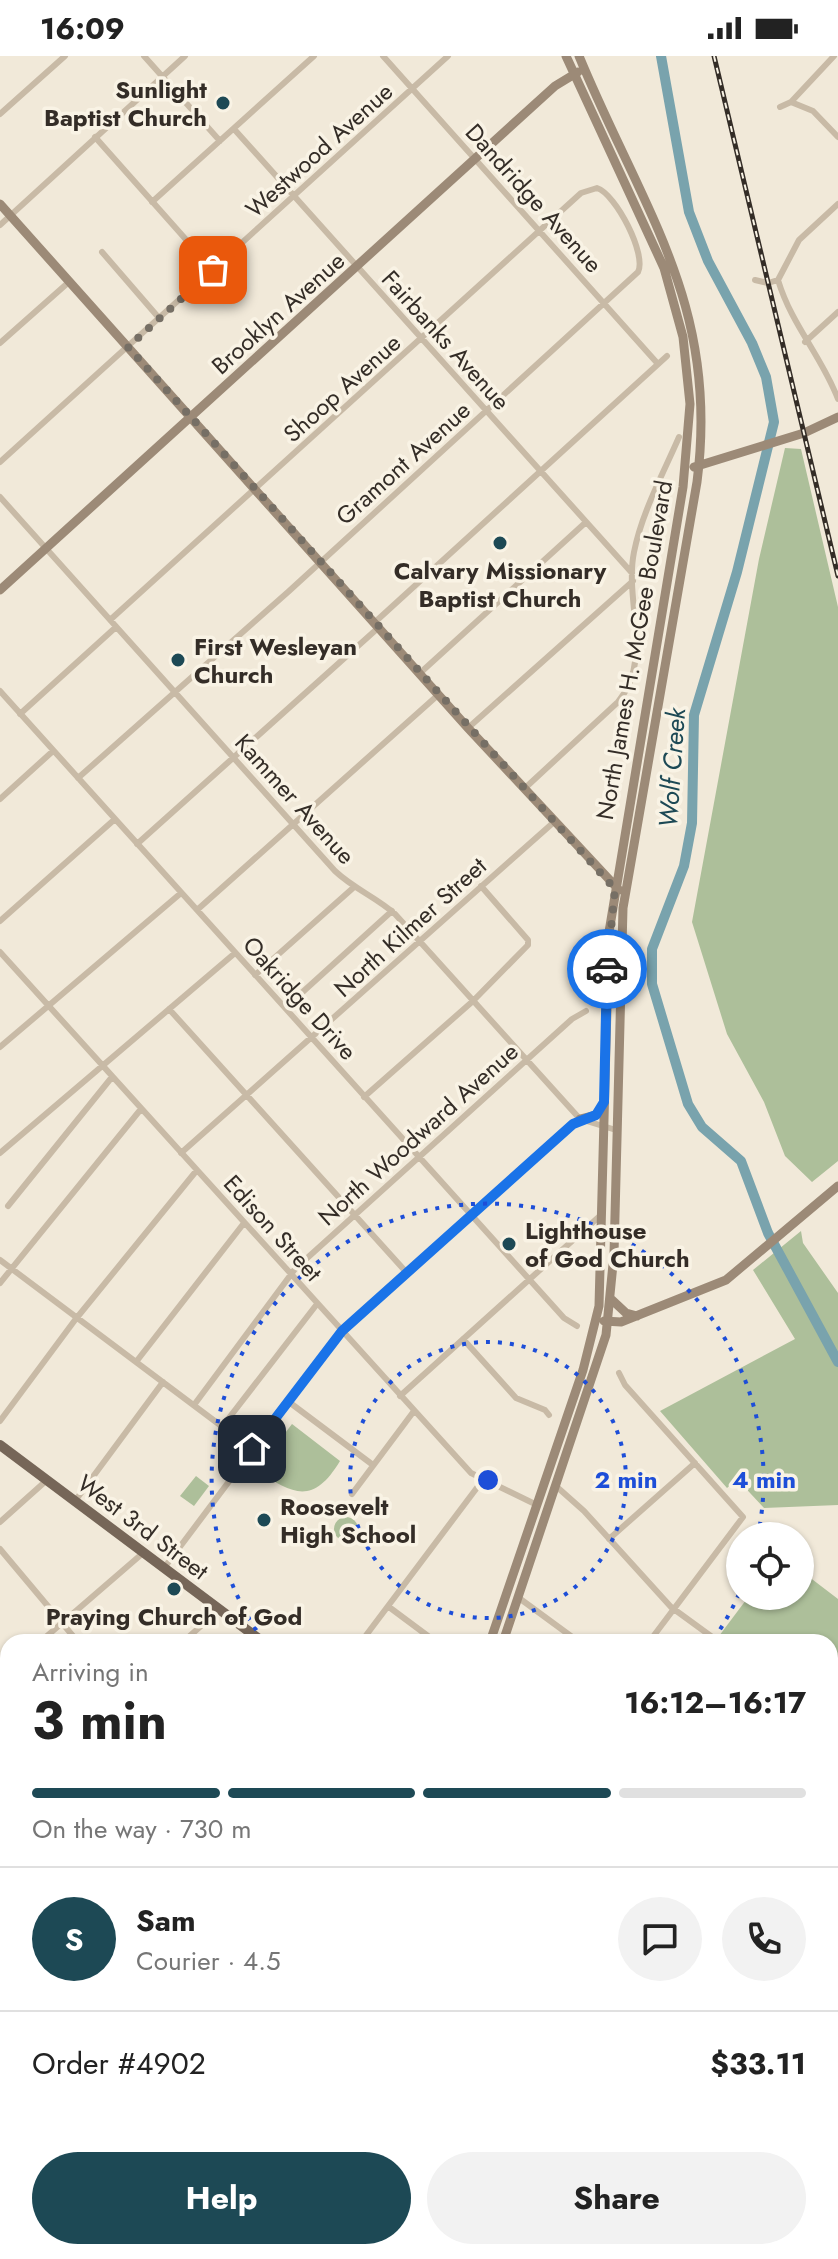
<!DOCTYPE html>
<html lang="en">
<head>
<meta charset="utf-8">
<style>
	:root { --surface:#fff; --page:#f2f2f2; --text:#222; --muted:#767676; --line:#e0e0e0; --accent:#1d4955 }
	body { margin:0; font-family:Jost,sans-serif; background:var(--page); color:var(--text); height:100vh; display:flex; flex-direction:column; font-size:30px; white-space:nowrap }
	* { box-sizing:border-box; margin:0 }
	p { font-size:26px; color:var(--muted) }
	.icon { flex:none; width:44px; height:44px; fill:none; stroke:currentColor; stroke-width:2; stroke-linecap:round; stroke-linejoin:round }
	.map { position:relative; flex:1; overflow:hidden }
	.sheet { position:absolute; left:0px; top:1578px; width:838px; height:626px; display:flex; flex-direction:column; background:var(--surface); border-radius:24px 24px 0 0; box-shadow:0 2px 6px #0004 }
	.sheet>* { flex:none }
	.buttons { position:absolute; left:726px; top:1466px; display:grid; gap:16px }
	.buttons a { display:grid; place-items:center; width:88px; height:88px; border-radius:50%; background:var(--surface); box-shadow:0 2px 6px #0004; font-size:40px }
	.pin { position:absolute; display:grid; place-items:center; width:68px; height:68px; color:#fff; margin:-34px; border-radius:16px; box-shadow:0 4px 12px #0006 }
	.courier { position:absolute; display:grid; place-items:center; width:80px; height:80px; margin:-40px; border:6px solid #1a73e8; border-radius:50%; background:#fff; color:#222; box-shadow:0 2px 10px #0007 }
	.head em { font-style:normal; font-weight:700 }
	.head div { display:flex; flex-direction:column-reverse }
	.head { display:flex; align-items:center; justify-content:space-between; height:136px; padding:0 32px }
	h1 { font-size:52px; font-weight:700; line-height:60px }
	.bar { display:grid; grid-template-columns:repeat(4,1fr); gap:12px 8px; align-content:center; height:96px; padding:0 32px }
	.bar i { height:10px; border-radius:6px; background:var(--line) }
	.bar .current { background:var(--accent) }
	.bar p { grid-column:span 4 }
	.line { display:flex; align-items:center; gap:20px; padding:0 32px; border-top:2px solid var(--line) }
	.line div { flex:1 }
	.round { display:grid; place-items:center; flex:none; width:84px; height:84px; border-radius:42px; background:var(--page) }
	.cta { display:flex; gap:16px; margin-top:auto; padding:16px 32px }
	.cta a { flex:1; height:92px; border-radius:48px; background:var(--accent); color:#fff; font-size:32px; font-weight:700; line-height:92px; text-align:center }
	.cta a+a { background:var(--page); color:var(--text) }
	.status { display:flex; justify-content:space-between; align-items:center; height:56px; padding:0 40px; background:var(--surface); direction:ltr }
	.status svg { height:22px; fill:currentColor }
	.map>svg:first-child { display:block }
	.green { fill:#adbf9a }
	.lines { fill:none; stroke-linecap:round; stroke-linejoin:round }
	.river { stroke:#79a3ad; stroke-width:10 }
	.street { stroke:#c8baa6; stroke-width:6 }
	.secondary { stroke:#9c8a77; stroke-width:9 }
	.primary { stroke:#766658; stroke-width:10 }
	.highway { stroke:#55483e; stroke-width:12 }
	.rail-casing { stroke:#342d27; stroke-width:5 }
	.rail { stroke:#f9f3e5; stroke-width:2; stroke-dasharray:6; stroke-linecap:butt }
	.done { stroke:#766f65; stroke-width:8; stroke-dasharray:0 14.4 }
	.route { stroke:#1a73e8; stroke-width:10 }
	.ring { fill:none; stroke:#1d4ed8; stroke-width:4; stroke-dasharray:4 8 }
	.poi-dot { fill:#1d4955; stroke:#f9f3e5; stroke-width:3 }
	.labels { text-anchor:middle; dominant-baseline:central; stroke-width:7; stroke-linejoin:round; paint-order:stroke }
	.poi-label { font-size:24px; font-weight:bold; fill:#342d27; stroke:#f9f3e5; text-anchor:start }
	.street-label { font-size:24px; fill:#342d27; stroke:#f9f3e5 }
	.water-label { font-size:26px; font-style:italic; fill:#1d4955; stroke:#f9f3e5 }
	.centre { fill:#1d4ed8; stroke:#f9f3e5; stroke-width:4 }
	.ring-label { font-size:24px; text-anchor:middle; font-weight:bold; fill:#1d4ed8; stroke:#f9f3e5; stroke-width:7; stroke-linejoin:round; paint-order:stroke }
</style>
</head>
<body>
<div class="status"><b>16:09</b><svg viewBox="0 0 49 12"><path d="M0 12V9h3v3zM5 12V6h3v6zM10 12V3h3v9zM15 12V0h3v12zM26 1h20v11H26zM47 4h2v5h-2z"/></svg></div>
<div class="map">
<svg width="838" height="2203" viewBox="0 0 838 2203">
	<rect width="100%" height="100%" fill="#f1e9d9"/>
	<path class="green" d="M785,392L801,393L838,551V1105L812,1126L785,1100L764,1046L727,978L692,866L759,503Z
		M801,1175L803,1187L838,1237V1449L764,1452L737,1423L727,1432L660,1355L795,1283L753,1214Z
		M292,1368L340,1405C314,1448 294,1440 257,1414Z
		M196,1420L209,1430L194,1450L180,1440Z
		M334 1473a12 12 0 1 1 24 0a12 12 0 1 1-24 0Z
		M800,1514L838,1543V1675L830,1669V1586L716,1584L749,1540L767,1550L775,1540H800Z"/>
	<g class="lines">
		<path class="river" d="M661,0L689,156L708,205L752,287L766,321L774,366L737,516L694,659L692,767L684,810L652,893V928L688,1048L702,1071L741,1105L768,1177L838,1306"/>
		<path class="street" d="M144,0L220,85
			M383,0L658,308
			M791,46L834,0
			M780,51L791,46L813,55L838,81
			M0,58L65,0
			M234,73L632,517
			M95,81L213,214
			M152,146L314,0
			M0,169L185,0
			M102,196L159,262
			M755,224L768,227L778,224
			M778,224C792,270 821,299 838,343
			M778,224L799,184L838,148
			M805,286L838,256
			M0,287L70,225
			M0,406L448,0
			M0,441L335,815C354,833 376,841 395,858L580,1063L616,1074
			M374,567L667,300
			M419,618L585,467
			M0,635L564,1262L577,1270
			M20,658L116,571
			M468,672L633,525
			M78,722L288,536L638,216C647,199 616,138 597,132L581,137L110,564
			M524,733L618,646C654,602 624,546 634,496C642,456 663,418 679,381
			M0,743L53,695
			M137,788L378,572
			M197,854L438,639
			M0,865L115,763
			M0,896L471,1417L537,1449
			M255,919L353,832
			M285,952L392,855
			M169,953L407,1217
			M0,991L181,837
			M364,1041L473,945L528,889V884L481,830
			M0,1097L235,897
			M181,1097L554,766
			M8,1150L112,1021
			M0,1204L252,1393
			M0,1227L141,1053
			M463,1283L516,1342L545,1354L549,1359
			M136,1306L244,1167
			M619,1317L625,1329L743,1461L649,1586
			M400,1340L602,1158
			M289,1346L373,1409
			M194,1349L295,1213L572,963L586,955
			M0,1365L75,1264L197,1114
			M222,1371L317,1248
			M557,1431L584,1455L671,1551L719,1586
			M352,1438L414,1355
			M75,1445L163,1326
			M0,1466L47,1424
			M609,1483L695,1407
			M0,1493L78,1586
			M164,1512L342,1275L580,1063
			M519,1542L579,1586
			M389,1551L436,1586
			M40,1586L143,1497
			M183,1586L211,1561L216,1551
			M361,1586L482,1425
			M0,1619L8,1612
			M830,1669L838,1675
			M830,1774L838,1780
			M830,1883L838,1889
			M0,1935L8,1928
			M830,1952L838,1942
			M0,1958L8,1966
			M830,2138L838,2131
			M830,2159L838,2168
			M0,2192L9,2203
			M137,2196L140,2203
			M727,2196L733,2203
			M291,2203L298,2196
			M422,2203L430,2196
			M557,2203L565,2196
			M757,2203L765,2196"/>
		<path class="secondary" d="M0,148L468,672L619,834
			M694,411L804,377L838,361
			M0,534L555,30L578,16
			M580,1063L596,1059L603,1049
			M611,1243L626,1257L637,1260
			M604,1265L621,1266L726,1224L838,1130
			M490,1586L583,1314L599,1250L609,876L683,431L690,348L683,281L664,212L566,0
			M503,1586L606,1279L614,1198L623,852L697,426C720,249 642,153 579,0
			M0,1841L8,1849
			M0,1858L8,1867
			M0,2102L8,2095
			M443,2196L450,2203"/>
		<path class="primary" d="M0,1389L263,1586
			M830,2012L838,2018"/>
		<path class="highway" d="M0,1994L8,2002
			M0,2041L8,2054
			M0,2069L8,2082
			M81,2196L85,2203
			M99,2196L104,2203
			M117,2196L120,2203"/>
		<g class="rail-casing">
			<path id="rail" d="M714,0L838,520"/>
		</g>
		<use href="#rail" class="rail"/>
	</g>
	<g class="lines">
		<path class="done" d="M213,214L128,291L615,833L607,913"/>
		<path class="route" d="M252,1393L342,1275L573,1068L596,1059L604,1046L607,913"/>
	</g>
	<g class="ring">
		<circle cx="488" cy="1424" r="138"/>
		<path d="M739 1538A276 276 0 0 1 713 1584M263 1584A276 276 0 1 1 758 1479"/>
	</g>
	<g class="poi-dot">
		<circle cx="223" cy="47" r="8"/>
		<circle cx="500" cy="487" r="8"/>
		<circle cx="178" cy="604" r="8"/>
		<circle cx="509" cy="1188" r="8"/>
		<circle cx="264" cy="1464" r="8"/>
		<circle cx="174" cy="1533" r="8"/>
	</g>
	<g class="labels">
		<g class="poi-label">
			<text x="207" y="33" text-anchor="end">Sunlight<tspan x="207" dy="28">Baptist Church</tspan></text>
			<text x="500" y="514" text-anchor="middle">Calvary Missionary<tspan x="500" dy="28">Baptist Church</tspan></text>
			<text x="194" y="590">First Wesleyan<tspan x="194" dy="28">Church</tspan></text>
			<text x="525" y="1174">Lighthouse<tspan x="525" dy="28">of God Church</tspan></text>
			<text x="280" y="1450">Roosevelt<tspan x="280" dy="28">High School</tspan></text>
			<text x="174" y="1560" text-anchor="middle">Praying Church of God</text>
		</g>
		<g class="street-label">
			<text transform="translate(319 94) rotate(-42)">Westwood Avenue</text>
			<text transform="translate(534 142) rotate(48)">Dandridge Avenue</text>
			<text transform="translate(278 257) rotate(-42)">Brooklyn Avenue</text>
			<text transform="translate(446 284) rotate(48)">Fairbanks Avenue</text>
			<text transform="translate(342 332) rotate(-42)">Shoop Avenue</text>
			<text transform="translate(403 407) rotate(-42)">Gramont Avenue</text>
			<text transform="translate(634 594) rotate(-80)">North James H. McGee Boulevard</text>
			<text transform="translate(295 743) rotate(48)">Kammer Avenue</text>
			<text transform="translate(410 871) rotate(-42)">North Kilmer Street</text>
			<text transform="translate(300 942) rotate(48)">Oakridge Drive</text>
			<text transform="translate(418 1078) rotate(-42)">North Woodward Avenue</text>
			<text transform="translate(273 1172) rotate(48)">Edison Street</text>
			<text transform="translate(143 1471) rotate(37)">West 3rd Street</text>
		</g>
		<g class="water-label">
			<text transform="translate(672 712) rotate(-86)">Wolf Creek</text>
		</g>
	</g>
	<circle cx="488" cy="1424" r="12" class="centre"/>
	<g class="ring-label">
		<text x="626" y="1432">2 min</text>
		<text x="764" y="1432">4 min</text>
	</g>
</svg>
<div class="buttons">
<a><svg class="icon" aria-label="locate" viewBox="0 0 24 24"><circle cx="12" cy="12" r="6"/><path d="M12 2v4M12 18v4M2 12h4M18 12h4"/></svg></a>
</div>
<div class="pin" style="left:213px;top:214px;background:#ea580c"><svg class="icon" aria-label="bag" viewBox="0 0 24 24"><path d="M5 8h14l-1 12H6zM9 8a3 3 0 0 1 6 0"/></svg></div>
<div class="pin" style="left:252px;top:1393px;background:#1f2937"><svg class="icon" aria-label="home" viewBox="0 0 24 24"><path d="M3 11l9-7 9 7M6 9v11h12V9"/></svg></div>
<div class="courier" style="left:607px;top:913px"><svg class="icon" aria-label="car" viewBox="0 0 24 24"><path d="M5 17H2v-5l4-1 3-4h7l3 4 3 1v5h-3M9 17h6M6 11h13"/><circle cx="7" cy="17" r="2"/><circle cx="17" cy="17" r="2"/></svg></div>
<section class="sheet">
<div class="head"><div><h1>3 min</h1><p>Arriving in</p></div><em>16:12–16:17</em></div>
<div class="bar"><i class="current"></i><i class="current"></i><i class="current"></i><i></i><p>On the way · 730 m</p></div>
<div class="line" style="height:144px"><b class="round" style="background:var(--accent);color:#fff">S</b><div><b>Sam</b><p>Courier · 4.5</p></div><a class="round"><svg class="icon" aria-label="chat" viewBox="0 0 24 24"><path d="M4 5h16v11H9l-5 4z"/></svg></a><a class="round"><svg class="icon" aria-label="phone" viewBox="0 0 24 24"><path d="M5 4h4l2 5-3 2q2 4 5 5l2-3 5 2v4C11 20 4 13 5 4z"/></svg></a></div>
<div class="line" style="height:104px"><div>Order #4902</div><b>$33.11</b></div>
<div class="cta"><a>Help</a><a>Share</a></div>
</section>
</div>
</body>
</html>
